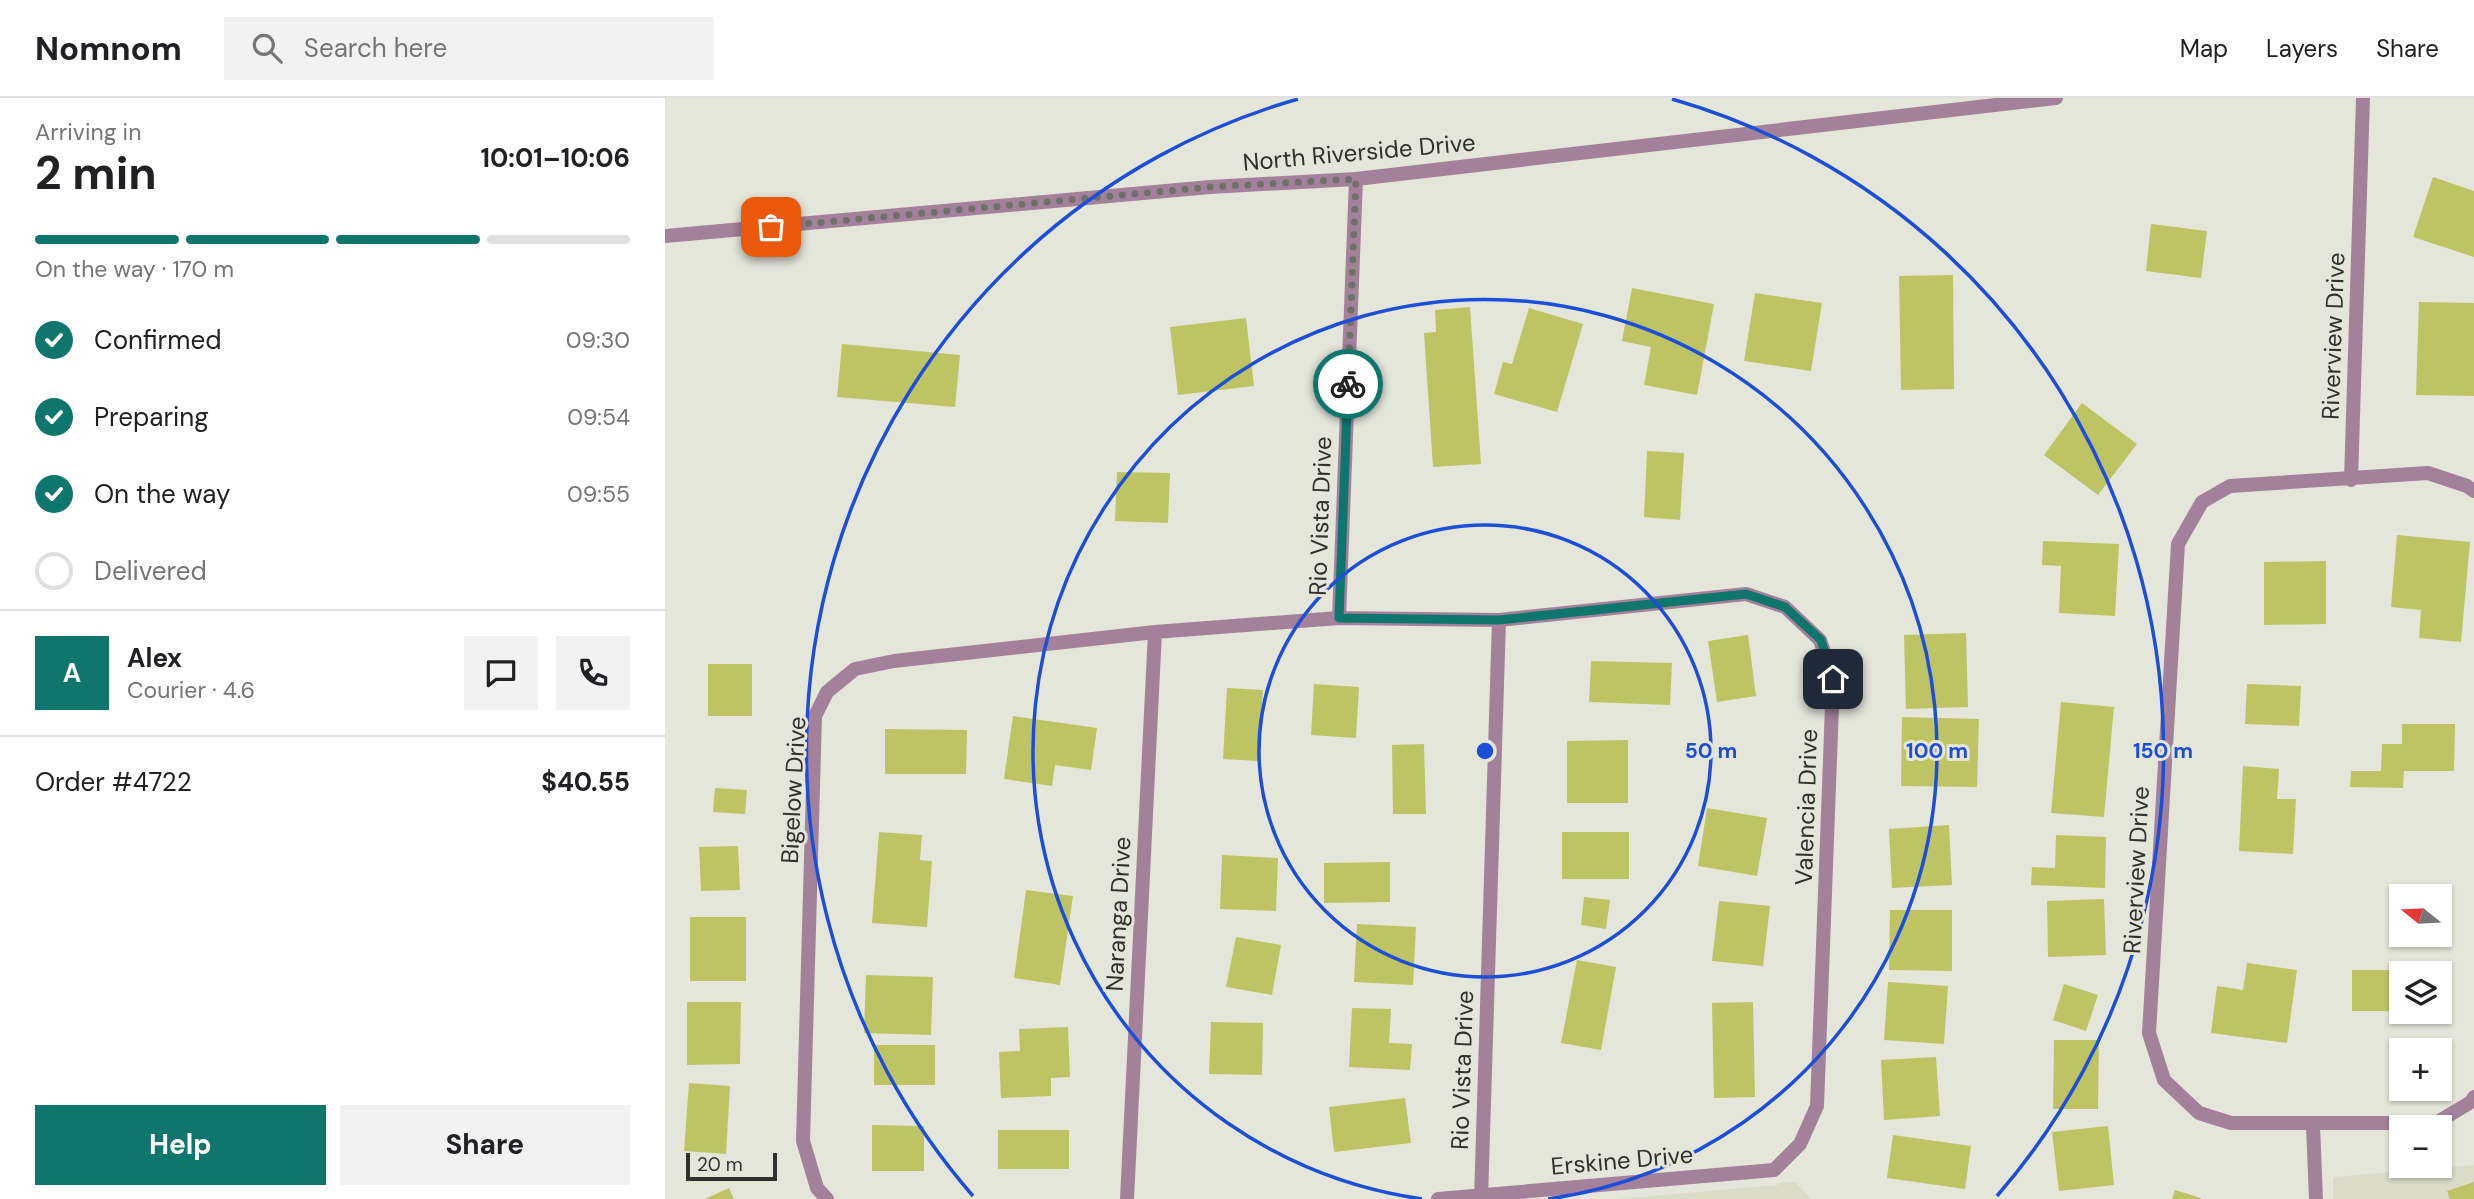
<!DOCTYPE html>
<html lang="en">
<head>
<meta charset="utf-8">
<style>
	:root { --surface:#fff; --page:#f2f2f2; --text:#202124; --muted:#757577; --line:#e0e0e0; --accent:#0f766e }
	body { margin:0; font-family:"DM Sans",sans-serif; background:var(--page); color:var(--text); height:100vh; display:flex; flex-direction:column; font-size:26px; white-space:nowrap }
	* { box-sizing:border-box; margin:0 }
	p { font-size:23px; color:var(--muted) }
	.icon { flex:none; width:38px; height:38px; fill:none; stroke:currentColor; stroke-width:2; stroke-linecap:round; stroke-linejoin:round }
	.map { position:relative; flex:1; overflow:hidden }
	.drawer { display:flex; flex-direction:column; background:var(--surface); width:665px }
	.drawer>* { flex:none }
	.needle { width:46px; rotate:288deg }
	.controls { position:absolute; left:1724px; top:786px; display:grid; gap:14px }
	.controls a { display:grid; place-items:center; width:63px; height:63px; border-radius:0px; background:var(--surface); box-shadow:0 2px 5px #0004; font-size:35px }
	.scale { position:absolute; left:21px; bottom:18px; width:91px; box-sizing:border-box; padding-left:7px; border:4px solid #30312c; border-top:0; font-size:19px; line-height:24px; white-space:nowrap; color:#30312c; -webkit-text-stroke:5px #e5e6da; paint-order:stroke }
	.pin { position:absolute; display:grid; place-items:center; width:60px; height:60px; color:#fff; margin:-30px; border-radius:14px; box-shadow:0 4px 10px #0006 }
	.courier { position:absolute; display:grid; place-items:center; width:70px; height:70px; margin:-35px; border:5px solid #0f766e; border-radius:50%; background:#fff; color:#222; box-shadow:0 2px 9px #0007 }
	.head em { font-style:normal; font-weight:700 }
	.head div { display:flex; flex-direction:column-reverse }
	.head { display:flex; align-items:center; justify-content:space-between; height:119px; padding:0 35px }
	h1 { font-size:46px; font-weight:700; line-height:52px }
	.bar { display:grid; grid-template-columns:repeat(4,1fr); gap:10px 7px; align-content:center; height:84px; padding:0 35px }
	.bar i { height:9px; border-radius:5px; background:var(--line) }
	.bar .active { background:var(--accent) }
	.bar p { grid-column:span 4 }
	.line { display:flex; align-items:center; gap:18px; padding:0 35px; border-top:2px solid var(--line) }
	.line div { flex:1 }
	.round { display:grid; place-items:center; flex:none; width:74px; height:74px; border-radius:0px; background:var(--page) }
	ol { padding:0 35px; list-style:none }
	li { display:flex; align-items:center; gap:21px; height:77px }
	li p { margin-inline-start:auto }
	li .icon { padding:7px; border-radius:50%; background:var(--accent); color:#fff; stroke-width:4 }
	li:last-child { color:var(--muted) }
	li i { width:38px; height:38px; border:4px solid var(--line); border-radius:50% }
	.action { display:flex; gap:14px; margin-top:auto; padding:14px 35px }
	.action a { flex:1; height:80px; border-radius:0px; background:var(--accent); color:#fff; font-size:28px; font-weight:700; line-height:80px; text-align:center }
	.action a+a { background:var(--page); color:var(--text) }
	header { display:flex; align-items:center; gap:42px; box-sizing:border-box; height:98px; padding:0 35px; background:var(--surface); border-bottom:2px solid var(--line) }
	header strong { font-size:33px }
	nav { display:flex; gap:38px; margin-inline-start:auto; font-size:24px }
	.search { width:490px; height:63px; background:var(--page); display:flex; align-items:center; gap:18px; box-sizing:border-box; padding:0 24px; border-radius:0px; color:var(--muted); font-size:26px }
	main { display:flex; flex:1; min-height:0 }
	.map>svg:first-child { display:block }
	.built { fill:#dadcc9 }
	.building { fill:#bec463 }
	.lines { fill:none; stroke-linecap:round; stroke-linejoin:round }
	.minor { stroke:#a4819a; stroke-width:14 }
	.tertiary { stroke:#a4819a; stroke-width:14 }
	.done { stroke:#6f7069; stroke-width:7; stroke-dasharray:0 12.6 }
	.route { stroke:#0f766e; stroke-width:9 }
	.ring { fill:none; stroke:#1d4ed8; stroke-width:3.5 }
	.labels { text-anchor:middle; dominant-baseline:central; stroke-width:6; stroke-linejoin:round; paint-order:stroke }
	.street-label { font-size:24px; fill:#30312c; stroke:#e5e6da }
	.centre { fill:#1d4ed8; stroke:#e5e6da; stroke-width:3.5 }
	.ring-label { font-size:21px; text-anchor:middle; font-weight:bold; fill:#1d4ed8; stroke:#e5e6da; stroke-width:6; stroke-linejoin:round; paint-order:stroke }
</style>
</head>
<body>
<header>
<strong>Nomnom</strong>
<div class="search"><svg class="icon" aria-label="search" viewBox="0 0 24 24"><circle cx="10" cy="10" r="6"/><path d="M15 15l6 6"/></svg>Search here</div>
<nav><a>Map</a><a>Layers</a><a>Share</a></nav>
</header>
<main>
<section class="drawer">
<div class="head"><div><h1>2 min</h1><p>Arriving in</p></div><em>10:01–10:06</em></div>
<div class="bar"><i class="active"></i><i class="active"></i><i class="active"></i><i></i><p>On the way · 170 m</p></div>
<ol>
<li><svg class="icon" aria-label="check" viewBox="0 0 24 24"><path d="M5 12l5 5 9-10"/></svg>Confirmed<p>09:30</p></li>
<li><svg class="icon" aria-label="check" viewBox="0 0 24 24"><path d="M5 12l5 5 9-10"/></svg>Preparing<p>09:54</p></li>
<li><svg class="icon" aria-label="check" viewBox="0 0 24 24"><path d="M5 12l5 5 9-10"/></svg>On the way<p>09:55</p></li>
<li><i></i>Delivered</li>
</ol>
<div class="line" style="height:126px"><b class="round" style="background:var(--accent);color:#fff">A</b><div><b>Alex</b><p>Courier · 4.6</p></div><a class="round"><svg class="icon" aria-label="chat" viewBox="0 0 24 24"><path d="M4 5h16v11H9l-5 4z"/></svg></a><a class="round"><svg class="icon" aria-label="phone" viewBox="0 0 24 24"><path d="M5 4h4l2 5-3 2q2 4 5 5l2-3 5 2v4C11 20 4 13 5 4z"/></svg></a></div>
<div class="line" style="height:91px"><div>Order #4722</div><b>$40.55</b></div>
<div class="action"><a>Help</a><a>Share</a></div>
</section>
<div class="map">
<svg width="1809" height="1101" viewBox="0 0 1809 1101">
	<rect width="100%" height="100%" fill="#e5e6da"/>
	<path class="built" d="M1809,1067V1101H1668V1079Z
		M1118,1084H1130L1146,1101H952L1112,1087Z"/>
	<path class="building" d="M1768,79L1809,93V159L1748,139Z
		M1486,126L1542,133L1536,180L1481,173Z
		M1288,177L1289,291L1236,292L1234,178Z
		M967,190L1049,206L1032,297L979,287L986,249L957,243Z
		M1090,195L1157,205L1146,273L1079,263Z
		M1754,204L1809,205V298L1751,297Z
		M805,209L816,366L768,369L759,235L771,234L770,212Z
		M864,210L918,226L892,314L829,296L838,264L847,266Z
		M581,220L589,288L513,297L505,229Z
		M177,246L295,257L290,309L172,299Z
		M1417,305L1472,346L1433,397L1379,357Z
		M982,353L1019,355L1015,422L979,419Z
		M452,374L505,375L503,425L450,423Z
		M1732,437L1805,444L1796,544L1754,540L1756,512L1726,509Z
		M1378,443L1454,446L1450,518L1394,515L1396,468L1377,467Z
		M1661,463V526L1599,527V464Z
		M1301,535L1303,609L1241,611L1239,537Z
		M1083,537L1091,598L1052,604L1043,543Z
		M926,563L1007,565L1005,607L924,604Z
		M43,566H87V618H43Z
		M649,586L694,589L691,640L646,637Z
		M1582,586L1636,588L1634,628L1580,626Z
		M562,590L598,592L593,663L558,661Z
		M1396,604L1449,609L1439,719L1386,715Z
		M348,618L432,630L426,672L390,667L387,688L339,681Z
		M1237,619L1314,621L1312,689L1236,688Z
		M1737,626H1790L1789,673H1739L1738,690L1685,689L1686,673H1716L1717,646H1737Z
		M220,631L302,632L301,676H220Z
		M963,642V705H902V643Z
		M759,646L761,716H728L727,647Z
		M1578,668L1614,671L1612,701H1631L1628,756L1574,753Z
		M50,690L82,692L80,716L48,714Z
		M1042,710L1102,720L1092,778L1033,768Z
		M1284,727L1287,787L1227,790L1224,731Z
		M214,734L257,737L255,762L267,763L262,829L207,825Z
		M897,734H964V781H897Z
		M1391,737L1441,739L1440,790L1366,787L1367,769L1390,770Z
		M73,748L75,792L36,793L34,749Z
		M557,757L613,760L611,813L555,811Z
		M725,764V804L659,805V765Z
		M361,792L408,798L395,887L349,880Z
		M919,799L945,802L941,831L916,827Z
		M1439,801L1441,857L1383,859L1382,803Z
		M1054,803L1105,808L1098,868L1047,863Z
		M1225,812H1287V873L1224,872Z
		M25,819H81V883H25Z
		M692,826L751,829L748,887L689,884Z
		M571,839L616,847L607,897L561,889Z
		M912,862L951,869L936,952L896,945Z
		M1582,865L1632,872L1622,945L1546,935L1552,888L1578,892Z
		M1687,872H1760V875H1736V913H1687Z
		M201,877L268,879L266,937L199,935Z
		M1223,884L1283,888L1279,946L1219,942Z
		M1399,886L1433,897L1421,933L1388,922Z
		M22,904H76L75,966L22,967Z
		M1088,904L1090,999L1049,1000L1047,905Z
		M687,910L726,911L724,945L747,946L745,972L684,969Z
		M546,924L598,925L597,977L544,976Z
		M403,929L405,979L386,980V998L336,1000L334,954L355,953L354,931Z
		M1389,942H1434L1433,1011H1388Z
		M209,947H270V987H209Z
		M1271,959L1275,1018L1219,1022L1216,962Z
		M24,985L65,988L61,1056L19,1053Z
		M740,1000L746,1045L669,1054L664,1009Z
		M207,1027L259,1028V1073H207Z
		M1443,1028L1449,1087L1394,1093L1387,1034Z
		M333,1032H404V1071H333Z
		M1228,1037L1306,1048L1300,1091L1222,1080Z
		M1809,1084V1101H1785L1782,1093Z
		M64,1090L69,1101H40Z
		M1510,1092L1536,1100L1535,1101H1507Z"/>
	<g class="lines">
		<path class="minor" d="M1686,382L1698,0
			M1809,393L1802,388L1763,375L1565,388L1537,404L1513,446L1484,935L1499,982L1534,1015L1566,1025H1771L1806,1004L1809,999
			M674,520L691,81
			M1648,1027L1651,1101
			M162,1101L152,1090L138,1043L150,618L162,594L190,571L229,563L490,534L674,520L834,522L1081,496L1120,509L1155,542L1168,581L1152,1008L1135,1046L1109,1072L773,1101
			M462,1101L490,534
			M816,1101L834,522"/>
		<path class="tertiary" d="M0,138L545,89L691,81L1391,0"/>
	</g>
	<g class="lines">
		<path class="done" d="M106,129L545,89L691,81L683,286"/>
		<path class="route" d="M683,286L674,520L834,522L1081,496L1120,509L1156,542L1168,581"/>
	</g>
	<g class="ring">
		<circle cx="820" cy="653" r="226"/>
		<path d="M757 1101A452 452 0 1 1 883 1101"/>
		<path d="M308 1098A678 678 0 0 1 633 1M1007 1A678 678 0 0 1 1332 1098"/>
	</g>
	<g class="labels">
		<g class="street-label">
			<text transform="translate(694 54) rotate(-5)">North Riverside Drive</text>
			<text transform="translate(1668 238) rotate(-88)">Riverview Drive</text>
			<text transform="translate(655 418) rotate(-88)">Rio Vista Drive</text>
			<text transform="translate(128 692) rotate(-87)">Bigelow Drive</text>
			<text transform="translate(1141 709) rotate(-88)">Valencia Drive</text>
			<text transform="translate(1471 772) rotate(-87)">Riverview Drive</text>
			<text transform="translate(453 816) rotate(-87)">Naranga Drive</text>
			<text transform="translate(797 972) rotate(-88)">Rio Vista Drive</text>
			<text transform="translate(957 1062) rotate(-5)">Erskine Drive</text>
		</g>
	</g>
	<circle cx="820" cy="653" r="10" class="centre"/>
	<g class="ring-label">
		<text x="1046" y="660">50 m</text>
		<text x="1272" y="660">100 m</text>
		<text x="1498" y="660">150 m</text>
	</g>
</svg>
<div class="controls">
<a><svg class="needle" viewBox="-14 -14 28 28"><path d="M0-13l5 13h-10z" fill="#e53935"/><path d="M0 13l5-13h-10z" fill="#757577"/></svg></a>
<a><svg class="icon" aria-label="layers" viewBox="0 0 24 24"><path d="M12 4l9 5-9 5-9-5zM3 14l9 5 9-5"/></svg></a>
<a>+</a>
<a>−</a>
</div>
<div class="scale">20 m</div>
<div class="pin" style="left:106px;top:129px;background:#ea580c"><svg class="icon" aria-label="bag" viewBox="0 0 24 24"><path d="M5 8h14l-1 12H6zM9 8a3 3 0 0 1 6 0"/></svg></div>
<div class="pin" style="left:1168px;top:581px;background:#1f2937"><svg class="icon" aria-label="home" viewBox="0 0 24 24"><path d="M3 11l9-7 9 7M6 9v11h12V9"/></svg></div>
<div class="courier" style="left:683px;top:286px"><svg class="icon" aria-label="bike" viewBox="0 0 24 24"><circle cx="6" cy="16" r="4"/><circle cx="18" cy="16" r="4"/><path d="M6 16l4-8h5l3 8M10 8l3 8H6M13 5h3"/></svg></div>
</div>
</main>
</body>
</html>
